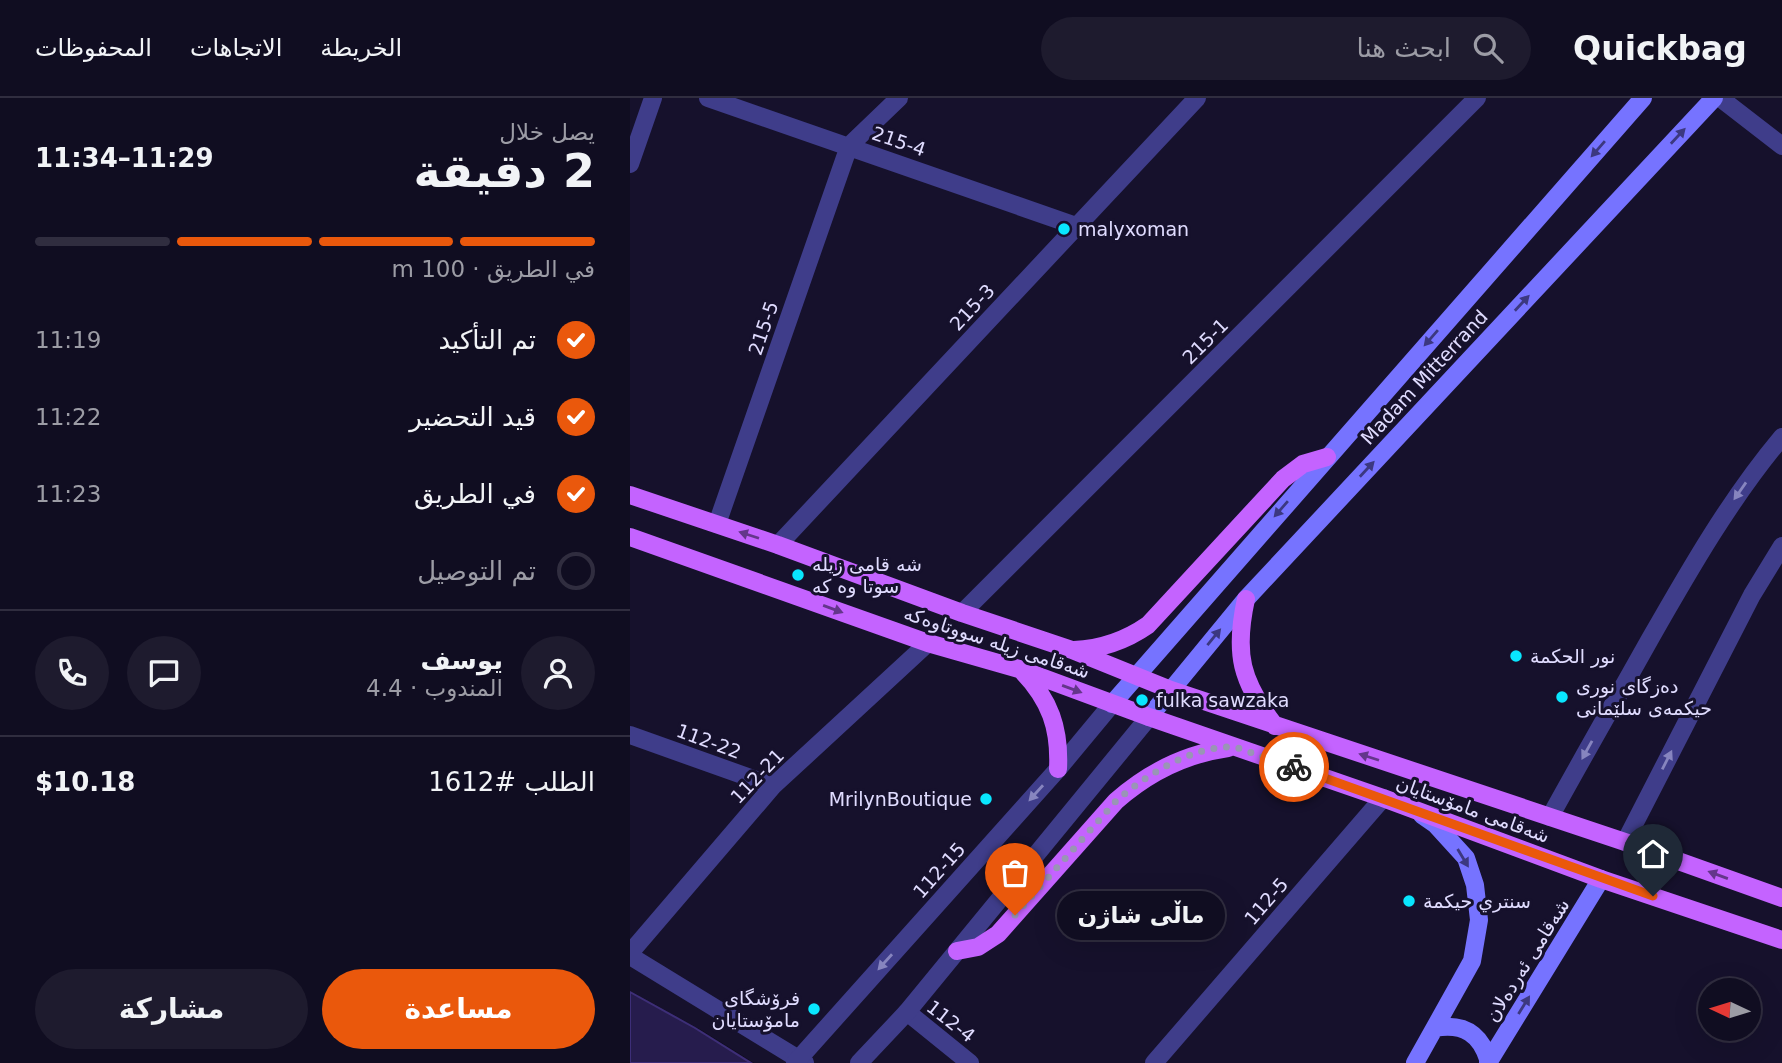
<!DOCTYPE html>
<html lang="ar">
<head>
<meta charset="utf-8">
<style>
	:root { --surface:#100d21; --page:#1e1b2e; --text:#f1f3f6; --muted:#9c9ca5; --line:#302d3f; --accent:#ea580c }
	body { margin:0; font-family:"DejaVu Sans","Noto Naskh Arabic",sans-serif; background:var(--page); color:var(--text); direction:rtl; height:100vh; display:flex; flex-direction:column; font-size:26px; white-space:nowrap }
	* { box-sizing:border-box; margin:0 }
	p { font-size:23px; color:var(--muted) }
	.icon { flex:none; width:38px; height:38px; fill:none; stroke:currentColor; stroke-width:2; stroke-linecap:round; stroke-linejoin:round }
	.map { position:relative; flex:1; overflow:hidden; direction:ltr }
	.side { display:flex; flex-direction:column; background:var(--surface); width:630px }
	.side>* { flex:none }
	.needle { width:46px; rotate:274deg }
	.buttons { position:absolute; left:1068px; top:880px; display:grid; gap:14px }
	.buttons a { display:grid; place-items:center; width:63px; height:63px; border-radius:50%; background:var(--surface); box-shadow:0 7px 28px #0002,0 0 0 2px var(--line); font-size:35px }
	.pin { position:absolute; display:grid; place-items:center; width:60px; height:60px; color:#fff; margin:-72px -30px; border-radius:50% 50% 50% 0; rotate:-45deg; box-shadow:0 0 7px #0007 }
	.pin .icon { rotate:45deg }
	.courier { position:absolute; display:grid; place-items:center; width:70px; height:70px; margin:-35px; border:5px solid #ea580c; border-radius:50%; background:#fff; color:#222; box-shadow:0 2px 9px #0007 }
	.bubble { position:absolute; height:49px; border-radius:24px; background:var(--surface); box-shadow:0 7px 28px #0002,0 0 0 2px var(--line); font-size:23px; font-weight:600; line-height:49px; text-align:center; direction:rtl }
	.headline em { font-style:normal; font-weight:600 }
	.headline div { display:flex; flex-direction:column-reverse }
	.headline { display:flex; align-items:center; justify-content:space-between; height:119px; padding:0 35px }
	h1 { font-size:46px; font-weight:600; line-height:52px }
	.bar { display:grid; grid-template-columns:repeat(4,1fr); gap:10px 7px; align-content:center; height:84px; padding:0 35px }
	.bar i { height:9px; border-radius:5px; background:var(--line) }
	.bar .current { background:var(--accent) }
	.bar p { grid-column:span 4 }
	.line { display:flex; align-items:center; gap:18px; padding:0 35px; border-top:2px solid var(--line) }
	.line div { flex:1 }
	.round { display:grid; place-items:center; flex:none; width:74px; height:74px; border-radius:37px; background:var(--page) }
	ol { padding:0 35px; list-style:none }
	li { display:flex; align-items:center; gap:21px; height:77px }
	li p { margin-inline-start:auto }
	li .icon { padding:7px; border-radius:50%; background:var(--accent); color:#fff; stroke-width:4 }
	li:last-child { color:var(--muted) }
	li i { width:38px; height:38px; border:4px solid var(--line); border-radius:50% }
	.action { display:flex; gap:14px; margin-top:auto; padding:14px 35px }
	.action a { flex:1; height:80px; border-radius:42px; background:var(--accent); color:#fff; font-size:28px; font-weight:600; line-height:80px; text-align:center }
	.action a+a { background:var(--page); color:var(--text) }
	header { display:flex; align-items:center; gap:42px; box-sizing:border-box; height:98px; padding:0 35px; background:var(--surface); border-bottom:2px solid var(--line) }
	header strong { font-size:33px }
	nav { display:flex; gap:38px; margin-inline-start:auto; font-size:24px }
	.search { width:490px; height:63px; background:var(--page); display:flex; align-items:center; gap:18px; box-sizing:border-box; padding:0 24px; border-radius:38px; color:var(--muted); font-size:26px }
	main { display:flex; flex:1; min-height:0 }
	.map>svg:first-child { display:block }
	.building { fill:#271d4d; stroke:#3e2f78; stroke-width:2; filter:url(#shadow) }
	.lines { fill:none; stroke-linecap:round; stroke-linejoin:round }
	.minor { stroke:#3f3d8a; stroke-width:18 }
	.tertiary { stroke:#3f3d8a; stroke-width:18 }
	.secondary { stroke:#7673ff; stroke-width:18 }
	.primary { stroke:#c463ff; stroke-width:18 }
	.oneway { fill:#3c3880 }
	.oneway2 { fill:#8785bf }
	.oneway3 { fill:#64368b }
	.done { stroke:#9995b5; stroke-width:7; stroke-dasharray:0 12.6 }
	.route { stroke:#ea580c; stroke-width:9 }
	.poi-dot { fill:#09e6fe; stroke:#16112c; stroke-width:2.5 }
	.labels { text-anchor:middle; dominant-baseline:central; stroke-width:6; stroke-linejoin:round; paint-order:stroke }
	.street-label { font-size:19px; fill:#e0dcff; stroke:#16112c }
	.poi-label { font-size:19px; fill:#e0dcff; stroke:#16112c; text-anchor:start }
</style>
</head>
<body>
<header>
<strong>Quickbag</strong>
<div class="search"><svg class="icon" aria-label="search" viewBox="0 0 24 24"><circle cx="10" cy="10" r="6"/><path d="M15 15l6 6"/></svg>ابحث هنا</div>
<nav><a>الخريطة</a><a>الاتجاهات</a><a>المحفوظات</a></nav>
</header>
<main>
<div class="map">
<svg width="1152" height="965" viewBox="0 0 1152 965">
	<defs>
		<filter id="shadow"><feDropShadow dx="8" dy="4.5" stdDeviation="0" flood-color="#0009"/></filter>
	</defs>
	<rect width="100%" height="100%" fill="#16112c"/>
	<path class="building" d="M0,894L65,930L121,965H0Z"/>
	<g class="lines">
		<path class="minor" d="M78,0L446,128
			M0,66L23,0
			M87,426L219,48L269,0
			M148,447L567,0
			M332,515L847,0
			M0,637L143,688
			M920,719C953,659 987,600 1020,541C1060,471 1100,401 1152,339
			M995,744L1122,497L1152,448
			M0,855L143,688L298,545
			M0,858L175,965
			M277,914L340,965
			M524,965L753,700"/>
		<path class="tertiary" d="M1090,0L1152,48
			M165,965L428,671L482,606
			M229,965L277,914L519,619"/>
		<path class="secondary" d="M482,606L1013,0
			M519,619L616,501L1084,0
			M805,930C834,925 851,936 859,964
			M785,965L842,863L849,822L845,787L836,760L805,726L792,717
			M858,965L971,781"/>
		<path class="primary" d="M0,397L148,447L332,515L442,552L541,592L995,744L1152,800
			M0,439L298,545L389,571L519,619L753,700L971,781L1152,842
			M616,501C604,556 611,583 645,628
			M444,552C472,551 495,543 518,527L653,381L673,366L697,359
			M392,573C420,602 430,630 428,671
			M327,853L348,849L368,836L486,703C519,674 555,656 598,650"/>
	</g>
	<defs><path id="oneway-solid" d="M-6-.8H1V-3.2L6.5 0L1 3.2V.8H-6Z" transform="scale(1.75)"/></defs>
	<g class="oneway">
		<use href="#oneway-solid" transform="translate(1048 38) rotate(-47)"/>
		<use href="#oneway-solid" transform="translate(968 51) rotate(131)"/>
		<use href="#oneway-solid" transform="translate(892 205) rotate(-47)"/>
		<use href="#oneway-solid" transform="translate(801 240) rotate(131)"/>
		<use href="#oneway-solid" transform="translate(737 371) rotate(-47)"/>
		<use href="#oneway-solid" transform="translate(651 411) rotate(131)"/>
		<use href="#oneway-solid" transform="translate(584 539) rotate(-51)"/>
		<use href="#oneway-solid" transform="translate(833 760) rotate(59)"/>
		<use href="#oneway-solid" transform="translate(894 907) rotate(-58)"/>
	</g>
	<g class="oneway2">
		<use href="#oneway-solid" transform="translate(1110 393) rotate(125)"/>
		<use href="#oneway-solid" transform="translate(957 652) rotate(119)"/>
		<use href="#oneway-solid" transform="translate(1037 662) rotate(-63)"/>
		<use href="#oneway-solid" transform="translate(406 695) rotate(132)"/>
		<use href="#oneway-solid" transform="translate(255 864) rotate(132)"/>
	</g>
	<g class="oneway3">
		<use href="#oneway-solid" transform="translate(119 437) rotate(-162)"/>
		<use href="#oneway-solid" transform="translate(203 511) rotate(20)"/>
		<use href="#oneway-solid" transform="translate(442 591) rotate(20)"/>
		<use href="#oneway-solid" transform="translate(739 659) rotate(-162)"/>
		<use href="#oneway-solid" transform="translate(1088 777) rotate(-160)"/>
	</g>
	<g class="lines">
		<path class="done" d="M385,817L486,703C515,678 561,648 602,649C608,649 616,653 622,655C636,660 650,665 664,669"/>
		<path class="route" d="M664,669L1023,798"/>
	</g>
	<g class="poi-dot">
		<circle cx="434" cy="131" r="7"/>
		<circle cx="168" cy="477" r="7"/>
		<circle cx="886" cy="558" r="7"/>
		<circle cx="932" cy="599" r="7"/>
		<circle cx="512" cy="602" r="7"/>
		<circle cx="356" cy="701" r="7"/>
		<circle cx="779" cy="803" r="7"/>
		<circle cx="184" cy="911" r="7"/>
	</g>
	<g class="labels">
		<g class="street-label">
			<text transform="translate(269 43) rotate(19)">215-4</text>
			<text transform="translate(342 209) rotate(-47)">215-3</text>
			<text transform="translate(133 230) rotate(-71)">215-5</text>
			<text transform="translate(575 243) rotate(-45)">215-1</text>
			<text transform="translate(794 279) rotate(-47)">Madam Mitterrand</text>
			<text transform="translate(367 544) rotate(18)">شەقامی زیلە سووتاوەکە</text>
			<text transform="translate(79 643) rotate(20)">112-22</text>
			<text transform="translate(127 678) rotate(-46)">112-21</text>
			<text transform="translate(843 711) rotate(20)">شەقامی مامۆستایان</text>
			<text transform="translate(309 772) rotate(-48)">112-15</text>
			<text transform="translate(636 803) rotate(-49)">112-5</text>
			<text transform="translate(897 862) rotate(-58)">شەقامی ئەردەلان</text>
			<text transform="translate(321 923) rotate(38)">112-4</text>
		</g>
		<g class="poi-label">
			<text x="448" y="131">malyxoman</text>
			<text x="182" y="466">شه قامى زيله<tspan x="182" dy="22">سوتا وه كه</tspan></text>
			<text x="900" y="558">نور الحكمة</text>
			<text x="946" y="588">دەزگای نوری<tspan x="946" dy="22">حیکمەی سلێمانی</tspan></text>
			<text x="526" y="602">fulka sawzaka</text>
			<text x="342" y="701" text-anchor="end">MrilynBoutique</text>
			<text x="793" y="803">سنتري حيكمة</text>
			<text x="170" y="900" text-anchor="end">فرۆشگای<tspan x="170" dy="22">مامۆستایان</tspan></text>
		</g>
	</g>
</svg>
<div class="buttons">
<a><svg class="needle" viewBox="-14 -14 28 28"><path d="M0-13l5 13h-10z" fill="#e53935"/><path d="M0 13l5-13h-10z" fill="#9c9ca5"/></svg></a>
</div>
<div class="pin" style="left:385px;top:817px;background:#ea580c"><svg class="icon" aria-label="bag" viewBox="0 0 24 24"><path d="M5 8h14l-1 12H6zM9 8a3 3 0 0 1 6 0"/></svg></div>
<div class="pin" style="left:1023px;top:798px;background:#1f2937"><svg class="icon" aria-label="home" viewBox="0 0 24 24"><path d="M3 11l9-7 9 7M6 9v11h12V9"/></svg></div>
<div class="courier" style="left:664px;top:669px"><svg class="icon" aria-label="bike" viewBox="0 0 24 24"><circle cx="6" cy="16" r="4"/><circle cx="18" cy="16" r="4"/><path d="M6 16l4-8h5l3 8M10 8l3 8H6M13 5h3"/></svg></div>
<div class="bubble" style="left:427px;top:793px;width:168px">ماڵی شاژن</div>
</div>
<section class="side">
<div class="headline"><div><h1>2 دقيقة</h1><p>يصل خلال</p></div><em>11:29–11:34</em></div>
<div class="bar"><i class="current"></i><i class="current"></i><i class="current"></i><i></i><p>في الطريق · 100 m</p></div>
<ol>
<li><svg class="icon" aria-label="check" viewBox="0 0 24 24"><path d="M5 12l5 5 9-10"/></svg>تم التأكيد<p>11:19</p></li>
<li><svg class="icon" aria-label="check" viewBox="0 0 24 24"><path d="M5 12l5 5 9-10"/></svg>قيد التحضير<p>11:22</p></li>
<li><svg class="icon" aria-label="check" viewBox="0 0 24 24"><path d="M5 12l5 5 9-10"/></svg>في الطريق<p>11:23</p></li>
<li><i></i>تم التوصيل</li>
</ol>
<div class="line" style="height:126px"><a class="round"><svg class="icon" aria-label="person" viewBox="0 0 24 24"><circle cx="12" cy="8" r="4"/><path d="M4 21q1-7 8-7t8 7"/></svg></a><div><b>يوسف</b><p>المندوب · 4.4</p></div><a class="round"><svg class="icon" aria-label="chat" viewBox="0 0 24 24"><path d="M4 5h16v11H9l-5 4z"/></svg></a><a class="round"><svg class="icon" aria-label="phone" viewBox="0 0 24 24"><path d="M5 4h4l2 5-3 2q2 4 5 5l2-3 5 2v4C11 20 4 13 5 4z"/></svg></a></div>
<div class="line" style="height:91px"><div>الطلب #1612</div><b>$10.18</b></div>
<div class="action"><a>مساعدة</a><a>مشاركة</a></div>
</section>
</main>
</body>
</html>
